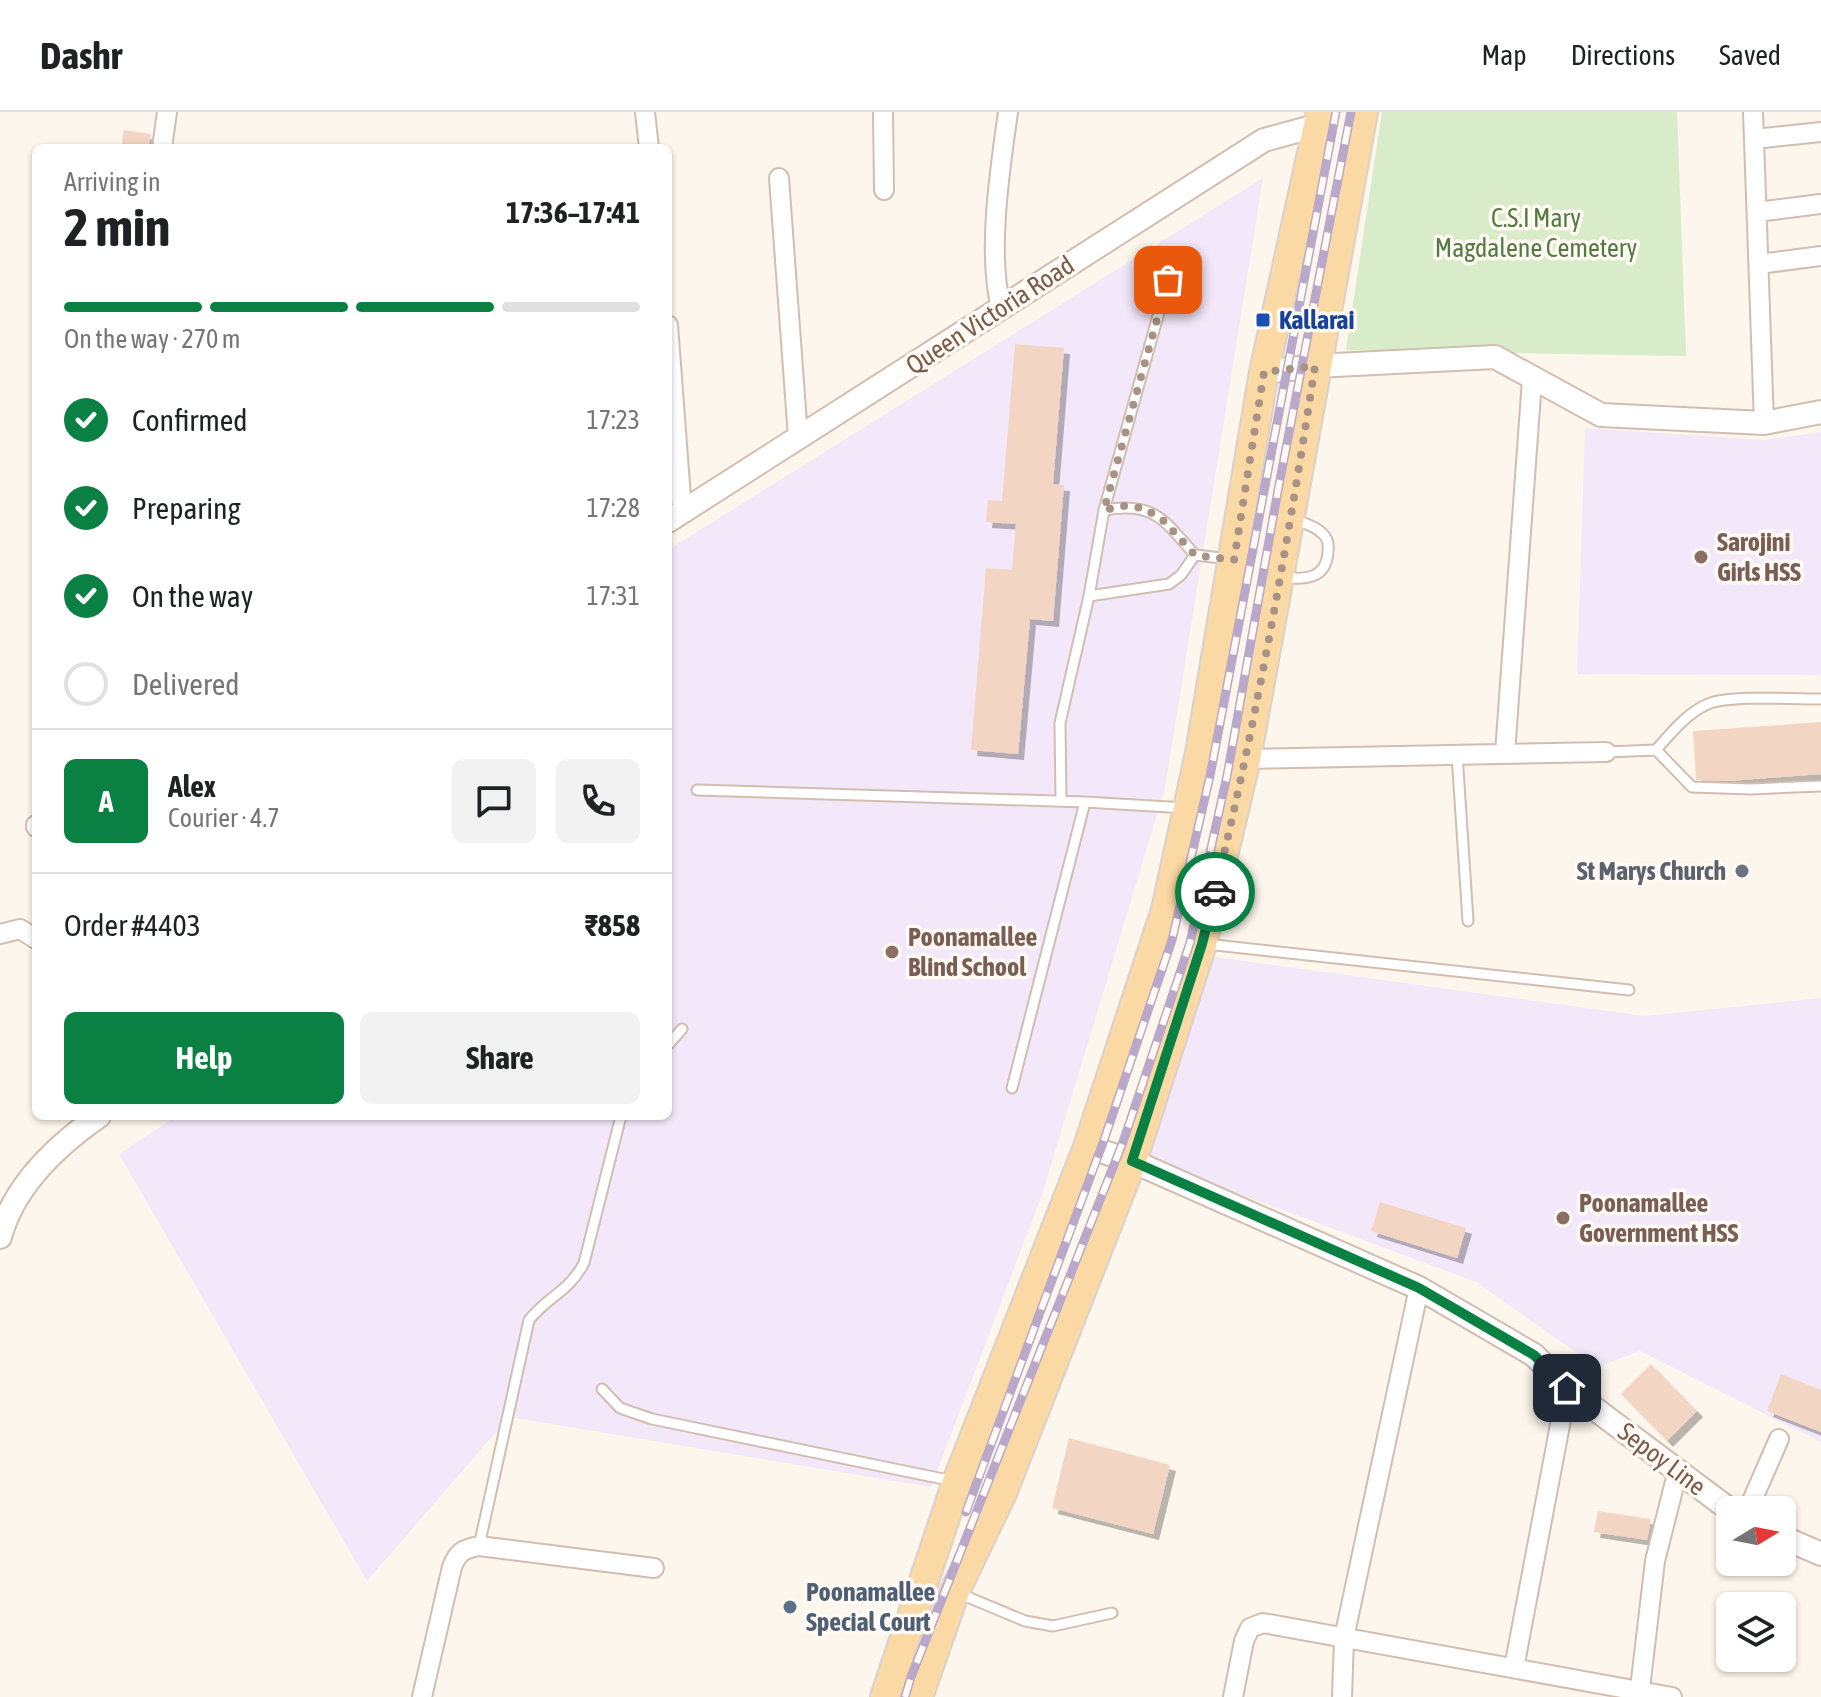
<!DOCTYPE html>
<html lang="en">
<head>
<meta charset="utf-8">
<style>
	:root { --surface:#fff; --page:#f2f2f2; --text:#202124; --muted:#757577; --line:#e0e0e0; --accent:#0b8043 }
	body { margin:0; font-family:"Asap Condensed",sans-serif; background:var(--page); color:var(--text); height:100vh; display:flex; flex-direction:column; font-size:30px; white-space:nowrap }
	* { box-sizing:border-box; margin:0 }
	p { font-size:26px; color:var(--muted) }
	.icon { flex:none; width:44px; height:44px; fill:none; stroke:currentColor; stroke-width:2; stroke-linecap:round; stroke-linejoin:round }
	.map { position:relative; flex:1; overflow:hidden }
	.details { position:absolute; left:32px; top:32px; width:640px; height:976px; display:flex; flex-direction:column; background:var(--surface); border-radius:12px; box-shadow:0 2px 6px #0004 }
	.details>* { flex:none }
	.needle { width:52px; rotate:80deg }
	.fabs { position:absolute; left:1716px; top:1384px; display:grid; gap:16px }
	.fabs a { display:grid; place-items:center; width:80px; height:80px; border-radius:12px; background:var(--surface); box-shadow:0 2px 6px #0004; font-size:40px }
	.pin { position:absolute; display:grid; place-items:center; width:68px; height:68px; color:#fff; margin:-34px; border-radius:16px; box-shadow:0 4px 12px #0006 }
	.courier { position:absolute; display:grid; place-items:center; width:80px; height:80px; margin:-40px; border:6px solid #0b8043; border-radius:50%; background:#fff; color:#222; box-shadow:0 2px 10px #0007 }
	.overview em { font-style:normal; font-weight:700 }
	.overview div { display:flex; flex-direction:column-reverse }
	.overview { display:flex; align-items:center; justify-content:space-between; height:136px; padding:0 32px }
	h1 { font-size:52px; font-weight:700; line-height:60px }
	.bar { display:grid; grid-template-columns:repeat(4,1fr); gap:12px 8px; align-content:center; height:96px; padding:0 32px }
	.bar i { height:10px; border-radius:6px; background:var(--line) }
	.bar .on { background:var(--accent) }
	.bar p { grid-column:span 4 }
	.line { display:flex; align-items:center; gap:20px; padding:0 32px; border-top:2px solid var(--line) }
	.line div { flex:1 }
	.round { display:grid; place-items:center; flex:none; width:84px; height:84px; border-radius:12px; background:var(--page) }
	ol { padding:0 32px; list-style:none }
	li { display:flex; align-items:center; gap:24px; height:88px }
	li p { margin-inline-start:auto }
	li .icon { padding:8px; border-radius:50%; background:var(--accent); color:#fff; stroke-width:4 }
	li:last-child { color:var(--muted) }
	li i { width:44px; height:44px; border:4px solid var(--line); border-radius:50% }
	.primary-button { display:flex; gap:16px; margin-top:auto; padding:16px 32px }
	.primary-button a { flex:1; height:92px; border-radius:12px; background:var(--accent); color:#fff; font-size:32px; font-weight:700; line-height:92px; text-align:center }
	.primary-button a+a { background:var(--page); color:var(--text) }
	header { display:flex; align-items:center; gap:48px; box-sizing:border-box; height:112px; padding:0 40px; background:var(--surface); border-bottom:2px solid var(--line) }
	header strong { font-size:38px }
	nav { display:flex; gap:44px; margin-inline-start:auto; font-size:28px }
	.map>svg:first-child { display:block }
	.education { fill:#f3e8fa }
	.green { fill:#d8ecc9 }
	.building { fill:#f3d5c3; filter:url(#shadow) }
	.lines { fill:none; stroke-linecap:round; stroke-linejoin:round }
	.service-casing { stroke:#d1beb0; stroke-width:13 }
	.minor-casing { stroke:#d1beb0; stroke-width:22 }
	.tertiary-casing { stroke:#d1beb0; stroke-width:26 }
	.primary-casing { stroke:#dad1cd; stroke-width:32 }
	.service { stroke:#fff; stroke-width:9 }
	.minor { stroke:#fff; stroke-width:18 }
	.tertiary { stroke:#fff; stroke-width:22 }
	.primary { stroke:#fbd9a5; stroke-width:28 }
	.rail-casing { stroke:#b9a8c9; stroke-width:9 }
	.rail { stroke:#fffaf3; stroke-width:6; stroke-dasharray:18; stroke-linecap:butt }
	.done { stroke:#a89285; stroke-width:8; stroke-dasharray:0 14.4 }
	.route { stroke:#0b8043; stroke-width:10 }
	.transit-dot { fill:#1a4fb4; stroke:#fffaf3; stroke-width:3 }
	.education-dot { fill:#8d6e63; stroke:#fffaf3; stroke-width:3 }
	.worship-dot { fill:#6b7280; stroke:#fffaf3; stroke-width:3 }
	.service-dot { fill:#5c6f8a; stroke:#fffaf3; stroke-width:3 }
	.labels { text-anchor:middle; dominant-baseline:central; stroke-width:7; stroke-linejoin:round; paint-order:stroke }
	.park-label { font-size:26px; fill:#537a41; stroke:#fffaf3 }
	.street-label { font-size:26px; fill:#7a5c4d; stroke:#fffaf3 }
	.transit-label { font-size:26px; font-weight:bold; fill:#164399; stroke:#fffaf3; text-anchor:start }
	.education-label { font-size:26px; font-weight:bold; fill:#785e54; stroke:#fffaf3; text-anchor:start }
	.worship-label { font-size:26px; font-weight:bold; fill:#5b616d; stroke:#fffaf3; text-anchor:end }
	.service-label { font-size:26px; font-weight:bold; fill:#4e5e75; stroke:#fffaf3; text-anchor:start }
</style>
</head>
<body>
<header>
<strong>Dashr</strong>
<nav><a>Map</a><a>Directions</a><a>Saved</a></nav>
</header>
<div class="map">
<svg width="1821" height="1585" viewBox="0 0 1821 1585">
	<defs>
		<filter id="shadow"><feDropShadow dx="6" dy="6" stdDeviation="0" flood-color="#0004"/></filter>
	</defs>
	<rect width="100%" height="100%" fill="#fdf6ec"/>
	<path class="education" d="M1263,66L1165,676L1042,1083L931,1375L509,1305L367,1469L119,1042L177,1004H668V438Z
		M1585,316L1765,328L1821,320V563L1577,562Z
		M1200,843L1645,904L1821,886V1330L1640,1239L1597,1255L1476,1170L1135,1043Z"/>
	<path class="green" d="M1382,0H1677L1686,244L1346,238Z"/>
	<path class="building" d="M124,18L151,22L148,36H121Z
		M1015,232L1064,236L1053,372L1064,373L1053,509L1030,507L1018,642L971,638L986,456L1012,458L1016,412L986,410L988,388L1002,389Z
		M1821,610V662L1728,669L1696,668L1693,619Z
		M1380,1090L1466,1116L1457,1146L1371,1119Z
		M1651,1252L1697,1299L1667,1329L1621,1282Z
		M1781,1262L1821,1278V1320L1767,1299Z
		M1069,1326L1170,1353L1153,1422L1052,1396Z
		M1598,1399L1651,1407L1647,1428L1594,1420Z"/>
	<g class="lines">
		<g class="service-casing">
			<path id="service" d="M1168,168L1104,398C1154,389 1164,408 1195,443
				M1281,465C1303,468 1327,468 1328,439C1329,432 1328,427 1323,422C1315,414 1304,411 1294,408
				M1089,484L1104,398
				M1656,638L1692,675L1751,677L1821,674
				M1606,640L1656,638C1670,622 1688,600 1708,592C1729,583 1795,587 1821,587
				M1457,642L1468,809
				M697,678L1085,690L1186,696
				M1061,689L1060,611L1089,484L1169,472L1181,463L1195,443L1230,447
				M1206,832L1629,878
				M668,933L682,917
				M1012,976L1085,690
				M602,1277L620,1296L652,1307L953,1369
				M479,1434L529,1208C549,1183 568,1181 584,1151L621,1004
				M958,1481L1025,1509L1053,1514L1112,1501"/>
		</g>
		<g class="minor-casing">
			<path id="minor" d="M645,0L649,36
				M883,0L884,78
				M1753,0L1764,311
				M1754,27L1821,20
				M162,36L167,0
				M779,66L798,325
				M1757,100L1821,92
				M1759,152L1821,144
				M1001,196C987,140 1000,57 1008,0
				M668,213L682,399
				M1505,641L1532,268
				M1246,647L1606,640
				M36,713V715
				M0,822L20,817L36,827
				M1748,1398L1779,1327
				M1514,1556L1567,1276
				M422,1585L452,1455C458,1440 463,1437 479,1434L654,1456
				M1233,1585L1244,1529L1250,1516L1263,1511L1672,1585
				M1342,1585L1344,1526L1419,1176
				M1639,1585L1655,1449L1678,1358"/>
		</g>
		<g class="tertiary-casing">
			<path id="tertiary" d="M1264,260L1315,254L1495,245L1601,303L1764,311L1821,300
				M668,409L1264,28L1319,13
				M1088,1035L1132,1049L1419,1176L1534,1243L1567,1276L1730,1398
				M0,1125C14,1073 56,1034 99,1004
				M1782,1425L1821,1442"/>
		</g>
		<g class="primary-casing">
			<path id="primary" d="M885,1585L957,1370L1088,1035L1166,798L1200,641L1264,260L1321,0
				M918,1585L955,1479L1002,1381L1132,1049L1202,832L1246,647L1363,0"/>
		</g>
		<use href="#service" class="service"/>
		<use href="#minor" class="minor"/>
		<use href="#tertiary" class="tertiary"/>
		<use href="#primary" class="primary"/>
		<g class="rail-casing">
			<path id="rail" d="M966,1400L1104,1028L1172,828L1210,664L1336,0
				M905,1585L911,1565L1123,1030L1190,831L1227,664L1278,378L1351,0"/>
		</g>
		<use href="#rail" class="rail"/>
	</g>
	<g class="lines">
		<path class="done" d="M1168,168L1104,398L1124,394L1144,396L1164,409L1195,443L1234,448L1264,260L1315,254C1288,430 1257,606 1215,780"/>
		<path class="route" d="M1215,780L1202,832L1132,1049L1419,1176L1534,1243L1567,1276"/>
	</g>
	<rect class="transit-dot" x="1255" y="200" width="16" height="16" rx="4"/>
	<g class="education-dot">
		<circle cx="1701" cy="445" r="8"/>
		<circle cx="892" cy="840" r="8"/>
		<circle cx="1563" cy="1106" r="8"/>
	</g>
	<circle class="worship-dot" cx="1742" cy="759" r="8"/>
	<circle class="service-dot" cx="790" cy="1495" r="8"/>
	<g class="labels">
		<g class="park-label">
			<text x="1536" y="106">C.S.I Mary<tspan x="1536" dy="30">Magdalene Cemetery</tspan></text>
		</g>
		<g class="street-label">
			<text transform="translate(990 203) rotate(-33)">Queen Victoria Road</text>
			<text transform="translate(1662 1347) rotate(37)">Sepoy Line</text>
		</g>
		<g class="transit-label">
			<text x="1279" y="208">Kallarai</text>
		</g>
		<g class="education-label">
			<text x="1717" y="430">Sarojini<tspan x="1717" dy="30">Girls HSS</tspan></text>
			<text x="908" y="825">Poonamallee<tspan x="908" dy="30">Blind School</tspan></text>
			<text x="1579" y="1091">Poonamallee<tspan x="1579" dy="30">Government HSS</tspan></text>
		</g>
		<g class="worship-label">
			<text x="1726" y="759">St Marys Church</text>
		</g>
		<g class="service-label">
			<text x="806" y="1480">Poonamallee<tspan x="806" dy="30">Special Court</tspan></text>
		</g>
	</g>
</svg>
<div class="fabs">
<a><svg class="needle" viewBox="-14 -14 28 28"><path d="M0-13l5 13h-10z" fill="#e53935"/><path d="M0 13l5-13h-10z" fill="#757577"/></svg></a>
<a><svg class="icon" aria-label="layers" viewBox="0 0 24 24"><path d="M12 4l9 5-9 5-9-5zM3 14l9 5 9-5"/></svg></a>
</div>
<div class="pin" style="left:1168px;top:168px;background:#ea580c"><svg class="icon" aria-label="bag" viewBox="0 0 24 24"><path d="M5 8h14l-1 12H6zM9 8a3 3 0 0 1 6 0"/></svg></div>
<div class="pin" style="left:1567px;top:1276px;background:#1f2937"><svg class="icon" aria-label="home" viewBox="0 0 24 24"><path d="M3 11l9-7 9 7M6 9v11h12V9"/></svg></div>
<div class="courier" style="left:1215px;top:780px"><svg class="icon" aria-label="car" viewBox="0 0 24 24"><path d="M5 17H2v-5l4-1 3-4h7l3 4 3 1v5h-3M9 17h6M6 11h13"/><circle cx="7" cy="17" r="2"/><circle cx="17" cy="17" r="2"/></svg></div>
<section class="details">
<div class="overview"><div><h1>2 min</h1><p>Arriving in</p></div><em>17:36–17:41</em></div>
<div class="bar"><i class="on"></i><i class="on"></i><i class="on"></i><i></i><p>On the way · 270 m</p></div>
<ol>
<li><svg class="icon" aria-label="check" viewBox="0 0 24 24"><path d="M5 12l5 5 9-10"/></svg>Confirmed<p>17:23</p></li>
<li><svg class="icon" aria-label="check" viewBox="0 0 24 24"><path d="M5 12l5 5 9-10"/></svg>Preparing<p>17:28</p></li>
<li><svg class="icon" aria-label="check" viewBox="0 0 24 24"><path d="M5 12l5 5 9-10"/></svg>On the way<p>17:31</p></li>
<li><i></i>Delivered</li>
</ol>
<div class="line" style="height:144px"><b class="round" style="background:var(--accent);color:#fff">A</b><div><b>Alex</b><p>Courier · 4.7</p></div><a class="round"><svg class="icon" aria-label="chat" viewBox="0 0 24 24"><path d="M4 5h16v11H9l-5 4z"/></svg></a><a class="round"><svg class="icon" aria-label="phone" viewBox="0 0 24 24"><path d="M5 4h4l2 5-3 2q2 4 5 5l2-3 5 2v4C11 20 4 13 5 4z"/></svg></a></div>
<div class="line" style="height:104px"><div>Order #4403</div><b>₹858</b></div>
<div class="primary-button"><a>Help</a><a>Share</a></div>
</section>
</div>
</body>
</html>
